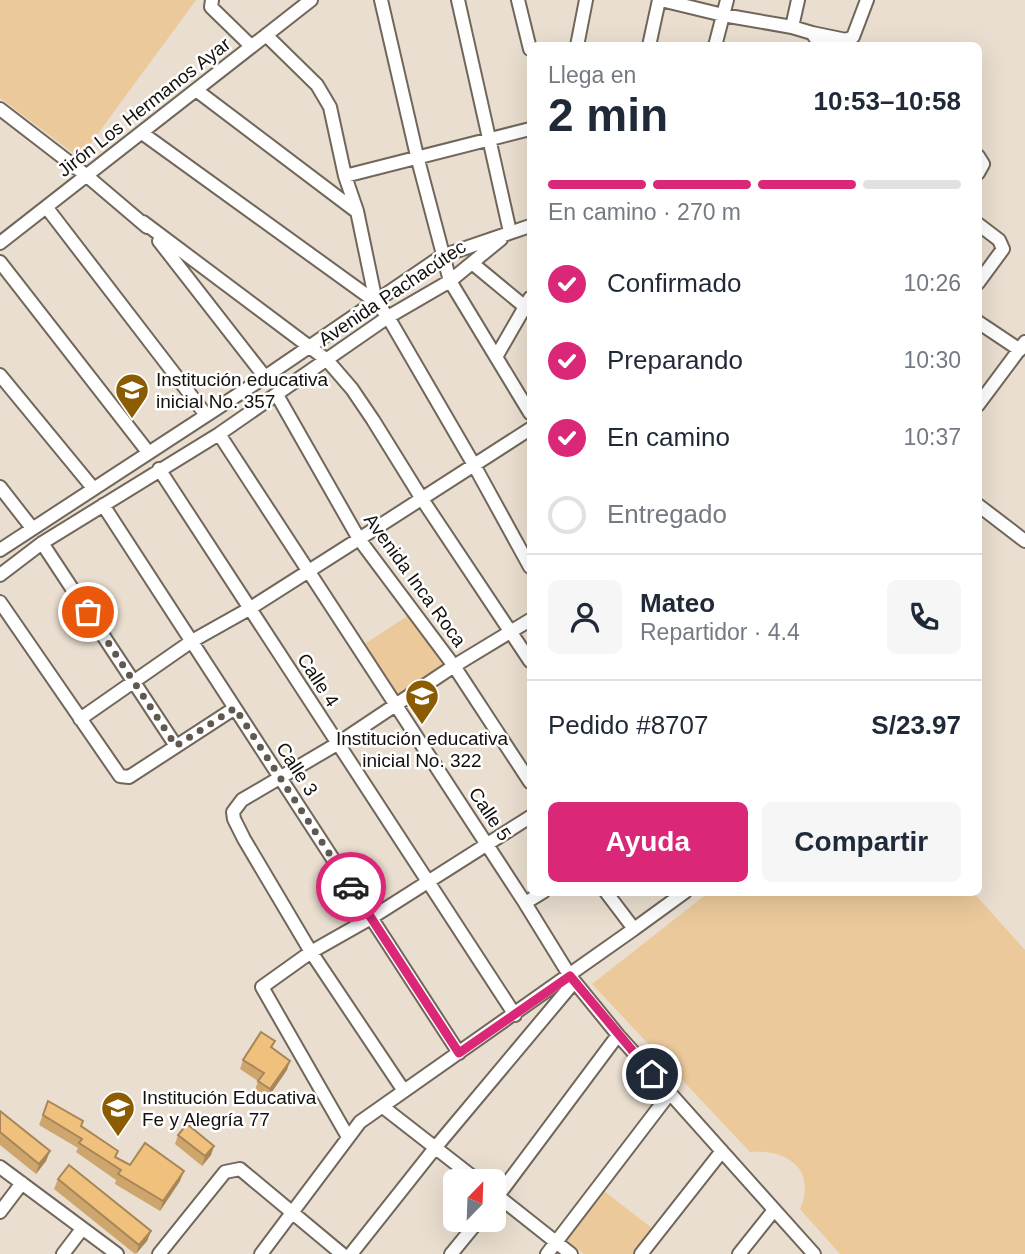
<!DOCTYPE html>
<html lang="es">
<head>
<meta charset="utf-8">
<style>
	:root { --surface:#fff; --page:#f6f6f7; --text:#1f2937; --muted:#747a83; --line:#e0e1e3; --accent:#db2777 }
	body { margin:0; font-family:Helvetica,sans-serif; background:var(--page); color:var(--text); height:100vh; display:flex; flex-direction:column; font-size:26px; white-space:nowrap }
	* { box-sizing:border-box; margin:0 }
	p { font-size:23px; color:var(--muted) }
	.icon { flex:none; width:38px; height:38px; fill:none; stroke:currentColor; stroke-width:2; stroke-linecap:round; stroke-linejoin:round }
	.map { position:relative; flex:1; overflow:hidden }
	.sheet { position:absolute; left:527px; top:42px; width:455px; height:854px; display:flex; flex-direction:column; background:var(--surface); border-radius:10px; box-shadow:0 7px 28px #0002 }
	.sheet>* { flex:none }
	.needle { width:46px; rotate:23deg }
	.fabs { position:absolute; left:443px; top:1169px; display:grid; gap:14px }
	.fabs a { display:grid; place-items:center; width:63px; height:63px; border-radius:10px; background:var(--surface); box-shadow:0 7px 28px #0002; font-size:35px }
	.pin { position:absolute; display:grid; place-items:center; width:60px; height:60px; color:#fff; margin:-30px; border:4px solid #fff; border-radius:50%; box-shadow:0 2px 7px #0007 }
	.courier { position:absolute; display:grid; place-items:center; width:70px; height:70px; margin:-35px; border:5px solid #db2777; border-radius:50%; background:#fff; color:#222; box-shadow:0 2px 9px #0007 }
	.head em { font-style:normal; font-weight:800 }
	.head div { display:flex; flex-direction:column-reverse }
	.head { display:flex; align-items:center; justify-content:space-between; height:119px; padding:0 21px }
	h1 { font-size:46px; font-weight:800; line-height:52px }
	.bar { display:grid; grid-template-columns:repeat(4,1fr); gap:10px 7px; align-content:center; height:84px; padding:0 21px }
	.bar i { height:9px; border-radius:5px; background:var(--line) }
	.bar .current { background:var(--accent) }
	.bar p { grid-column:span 4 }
	.line { display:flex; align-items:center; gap:18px; padding:0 21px; border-top:2px solid var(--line) }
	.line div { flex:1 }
	.round { display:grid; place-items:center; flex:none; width:74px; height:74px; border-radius:10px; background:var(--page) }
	ol { padding:0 21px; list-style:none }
	li { display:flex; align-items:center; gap:21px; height:77px }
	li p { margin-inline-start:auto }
	li .icon { padding:7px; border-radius:50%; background:var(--accent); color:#fff; stroke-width:4 }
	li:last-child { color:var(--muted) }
	li i { width:38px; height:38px; border:4px solid var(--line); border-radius:50% }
	.primary-button { display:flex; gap:14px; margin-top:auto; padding:14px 21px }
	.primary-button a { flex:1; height:80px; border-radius:10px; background:var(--accent); color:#fff; font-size:28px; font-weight:800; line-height:80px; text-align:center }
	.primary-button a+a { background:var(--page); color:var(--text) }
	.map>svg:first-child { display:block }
	.green { fill:#ebc99b }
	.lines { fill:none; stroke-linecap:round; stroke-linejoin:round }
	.minor-casing { stroke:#70675a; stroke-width:16 }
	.minor { stroke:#fff; stroke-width:12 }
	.wall { fill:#cea56c }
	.shaded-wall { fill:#a88658 }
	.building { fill:#f0c07d; stroke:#a88658; stroke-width:2 }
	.done { stroke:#5f5950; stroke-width:7; stroke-dasharray:0 12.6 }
	.route { stroke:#db2777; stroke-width:9 }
	.labels { text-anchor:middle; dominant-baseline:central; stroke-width:5; stroke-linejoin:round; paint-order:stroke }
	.street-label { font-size:19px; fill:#14110c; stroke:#fff }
	.poi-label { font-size:19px; fill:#14110c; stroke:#fff; text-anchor:start }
</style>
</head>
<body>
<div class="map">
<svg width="1025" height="1254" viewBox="0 0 1025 1254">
	<rect width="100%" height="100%" fill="#e9decf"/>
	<path class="green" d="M0,0H196L83,154L73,153L0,98Z
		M409,615L445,668L400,699L363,645Z
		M708,893H974L1025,950V1254H840L800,1209C817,1169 787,1149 750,1152L592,984Z
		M604,1191L653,1229L634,1254H584L567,1241Z"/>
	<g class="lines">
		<g class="minor-casing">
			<path id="minor" d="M212,0L211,7L251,46
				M381,0L417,156L450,281L530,413
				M458,0L510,232
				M518,0L530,49
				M661,0L723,15L792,27L812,33L821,46
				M792,27L798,0
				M812,33L846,40L853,37L867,0
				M266,35L317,85L330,107L345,176L357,211L376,302
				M577,46L586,0
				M649,46L659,0
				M715,46L727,0
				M196,90L356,211
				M0,109L87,176L147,227
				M142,133L376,302L388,317L474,465L530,567
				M978,156L983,164L978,173
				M345,176L530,129
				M47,208L206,415
				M143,222L327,360L352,389L373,420L422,499L530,661
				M978,224L999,240L1003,249L978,283
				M159,241L265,377
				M0,243L311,0
				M0,262L148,452
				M472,263L530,311
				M978,322L1020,350
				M496,357L530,298
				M0,375L93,488
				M277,395L359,539L454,666L530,782
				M978,405L1025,342
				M219,434L525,903L570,976L618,1035L814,1254
				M159,469L515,1015
				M0,487L32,528
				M103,505L459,1053
				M978,505L1025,541
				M42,543L176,746
				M0,550L265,377L442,256L530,226
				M0,575L42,543L219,434L388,317L450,281L501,239
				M0,602L120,776L129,777L235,708
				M80,719L192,641L249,609L359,539L530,429
				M525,903L543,892
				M634,929L685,892
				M404,1091L311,952L244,839L234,819L233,812L242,800L337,744L454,666L530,620
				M383,1107L478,1181
				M348,1137L262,987L311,952L371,918L530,817
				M0,1167L117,1254
				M494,1193L571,1254
				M494,1201L618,1035
				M0,1212L22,1183
				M63,1254L82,1229
				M159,1254L225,1172L240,1169L342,1254
				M261,1254L360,1122L634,929L606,892
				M351,1254L435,1148L574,982
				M451,1254L479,1220
				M547,1254L670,1093
				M641,1254L722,1151
				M739,1254L774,1210"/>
		</g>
		<use href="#minor" class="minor"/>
	</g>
	<path class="wall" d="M275,1041L272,1048L287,1070L267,1099L255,1090L258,1081L240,1069L243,1060Z
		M48,1101L83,1121L81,1126L116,1157L130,1165L180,1181L160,1211L115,1184L116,1180L76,1152L78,1148L39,1125Z
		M0,1111L50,1151L46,1161L36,1174L0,1145Z
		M178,1135L211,1155L202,1166L175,1144Z
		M58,1179L151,1231L147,1241L135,1254L54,1189Z"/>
	<path class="shaded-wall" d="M290,1061L287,1070L267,1099L270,1089Z
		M214,1146L211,1155L202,1166L205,1156Z
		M50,1151L46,1161L36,1174L39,1164Z
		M184,1171L180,1181L160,1211L163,1201Z
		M151,1231L147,1241L136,1254L139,1245Z"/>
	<path class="building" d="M261,1032L275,1041L271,1047L290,1061L270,1089L258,1081L264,1073L243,1060Z
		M48,1101L83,1121L81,1126L118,1151L115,1157L130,1165L145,1143L184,1171L163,1201L118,1174L121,1170L79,1143L82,1139L43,1115Z
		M0,1111L50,1151L39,1164L0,1132Z
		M187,1124L214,1146L205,1156L178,1135Z
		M69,1165L151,1231L139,1245L58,1179Z"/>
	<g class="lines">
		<path class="done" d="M88,612L176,746L235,708L351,887"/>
		<path class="route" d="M351,887L459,1053L570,976L652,1074"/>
	</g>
	<defs>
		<g id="school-pin" transform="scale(1.75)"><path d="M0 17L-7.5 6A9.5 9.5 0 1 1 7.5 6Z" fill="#8b5c01" stroke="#fff"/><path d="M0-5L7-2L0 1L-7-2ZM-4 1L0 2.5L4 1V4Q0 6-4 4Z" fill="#fff"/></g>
	</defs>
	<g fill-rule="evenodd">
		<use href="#school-pin" x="132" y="390"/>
		<use href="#school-pin" x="422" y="696"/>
		<use href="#school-pin" x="118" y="1108"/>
	</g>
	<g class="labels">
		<g class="street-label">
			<text transform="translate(144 107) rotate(-38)">Jirón Los Hermanos Ayar</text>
			<text transform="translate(392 293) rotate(-34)">Avenida Pachacútec</text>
			<text transform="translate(415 580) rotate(54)">Avenida Inca Roca</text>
			<text transform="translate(318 680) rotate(57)">Calle 4</text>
			<text transform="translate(297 769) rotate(57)">Calle 3</text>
			<text transform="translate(490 814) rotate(56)">Calle 5</text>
		</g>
		<g class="poi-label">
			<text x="156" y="379">Institución educativa<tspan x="156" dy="22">inicial No. 357</tspan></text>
			<text x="422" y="738" text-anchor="middle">Institución educativa<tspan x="422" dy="22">inicial No. 322</tspan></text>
			<text x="142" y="1097">Institución Educativa<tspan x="142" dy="22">Fe y Alegría 77</tspan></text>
		</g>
	</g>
</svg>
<div class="fabs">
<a><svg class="needle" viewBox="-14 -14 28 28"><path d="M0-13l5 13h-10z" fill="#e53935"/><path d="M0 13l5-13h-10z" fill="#747a83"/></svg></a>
</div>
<div class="pin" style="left:88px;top:612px;background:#ea580c"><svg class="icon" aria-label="bag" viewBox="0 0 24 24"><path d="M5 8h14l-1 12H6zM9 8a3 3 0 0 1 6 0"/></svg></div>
<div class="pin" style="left:652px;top:1074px;background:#1f2937"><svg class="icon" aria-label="home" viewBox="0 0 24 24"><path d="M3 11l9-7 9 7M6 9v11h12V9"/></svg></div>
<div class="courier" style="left:351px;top:887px"><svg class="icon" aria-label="car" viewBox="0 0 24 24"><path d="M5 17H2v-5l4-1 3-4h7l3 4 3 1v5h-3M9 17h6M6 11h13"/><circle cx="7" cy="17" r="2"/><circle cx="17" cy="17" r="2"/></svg></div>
<section class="sheet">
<div class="head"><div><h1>2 min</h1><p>Llega en</p></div><em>10:53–10:58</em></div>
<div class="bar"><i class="current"></i><i class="current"></i><i class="current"></i><i></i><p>En camino · 270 m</p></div>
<ol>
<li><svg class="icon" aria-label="check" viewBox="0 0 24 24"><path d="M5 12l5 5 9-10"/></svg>Confirmado<p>10:26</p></li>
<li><svg class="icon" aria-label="check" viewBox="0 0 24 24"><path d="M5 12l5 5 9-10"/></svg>Preparando<p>10:30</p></li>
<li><svg class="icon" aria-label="check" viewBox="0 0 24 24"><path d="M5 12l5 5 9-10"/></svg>En camino<p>10:37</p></li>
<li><i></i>Entregado</li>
</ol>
<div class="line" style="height:126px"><a class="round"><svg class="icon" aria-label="person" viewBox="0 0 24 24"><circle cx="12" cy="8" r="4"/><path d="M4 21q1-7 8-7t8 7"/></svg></a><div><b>Mateo</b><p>Repartidor · 4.4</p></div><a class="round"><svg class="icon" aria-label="phone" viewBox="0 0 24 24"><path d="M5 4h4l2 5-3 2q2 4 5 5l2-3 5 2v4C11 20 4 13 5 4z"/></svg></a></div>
<div class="line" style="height:91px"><div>Pedido #8707</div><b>S/23.97</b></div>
<div class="primary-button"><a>Ayuda</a><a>Compartir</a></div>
</section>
</div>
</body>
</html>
